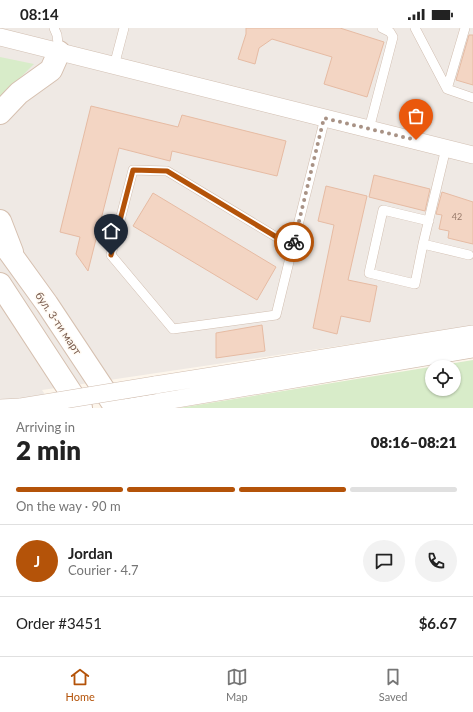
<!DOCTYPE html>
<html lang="en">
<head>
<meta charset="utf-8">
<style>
	:root { --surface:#fff; --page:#f2f2f2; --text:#222; --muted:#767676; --line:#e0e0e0; --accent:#b45309 }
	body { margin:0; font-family:Lato,sans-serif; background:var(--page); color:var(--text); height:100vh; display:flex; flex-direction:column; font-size:15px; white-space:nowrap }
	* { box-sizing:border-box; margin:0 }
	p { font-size:13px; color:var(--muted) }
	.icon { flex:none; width:22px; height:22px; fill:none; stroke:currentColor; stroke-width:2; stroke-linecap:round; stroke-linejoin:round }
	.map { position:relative; height:380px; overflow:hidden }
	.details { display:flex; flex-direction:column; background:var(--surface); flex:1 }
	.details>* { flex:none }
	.fabs { position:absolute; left:425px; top:332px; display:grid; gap:8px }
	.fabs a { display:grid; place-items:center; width:36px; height:36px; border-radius:50%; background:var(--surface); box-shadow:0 1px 3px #0004; font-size:20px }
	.pin { position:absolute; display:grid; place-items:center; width:34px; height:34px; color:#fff; margin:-41px -17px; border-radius:50% 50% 50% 0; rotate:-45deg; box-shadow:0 0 4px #0007 }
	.pin .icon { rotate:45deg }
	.courier { position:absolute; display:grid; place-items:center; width:40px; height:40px; margin:-20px; border:3px solid #b45309; border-radius:50%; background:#fff; color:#222; box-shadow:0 1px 5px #0007 }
	.headline em { font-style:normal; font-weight:800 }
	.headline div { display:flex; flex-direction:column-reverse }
	.headline { display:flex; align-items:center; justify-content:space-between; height:68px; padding:0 16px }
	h1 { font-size:26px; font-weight:800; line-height:30px }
	.bar { display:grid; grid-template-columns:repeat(4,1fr); gap:6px 4px; align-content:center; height:48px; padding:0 16px }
	.bar i { height:5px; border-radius:3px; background:var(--line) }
	.bar .selected { background:var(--accent) }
	.bar p { grid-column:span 4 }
	.line { display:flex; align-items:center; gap:10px; padding:0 16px; border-top:1px solid var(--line) }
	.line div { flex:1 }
	.round { display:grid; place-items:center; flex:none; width:42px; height:42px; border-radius:21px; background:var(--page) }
	.status { display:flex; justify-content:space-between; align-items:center; height:28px; padding:0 20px; background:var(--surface); direction:ltr }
	.status svg { height:11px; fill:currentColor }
	.tab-bar { display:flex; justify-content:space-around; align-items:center; height:56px; border-top:1px solid var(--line); background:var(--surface); font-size:11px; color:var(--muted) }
	.tab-bar a { display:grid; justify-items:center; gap:2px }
	.tab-bar .selected { color:var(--accent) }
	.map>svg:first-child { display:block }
	.industrial { fill:#efe9e4 }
	.green { fill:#d8ecc9; fill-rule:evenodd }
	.building { fill:#f3d5c3; stroke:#e6bba3 }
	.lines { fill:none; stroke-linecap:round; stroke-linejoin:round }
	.lane-casing { stroke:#d1beb0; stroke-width:10 }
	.street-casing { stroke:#d1beb0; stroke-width:18 }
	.secondary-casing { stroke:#d6c0b0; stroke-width:24 }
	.lane { stroke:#fff; stroke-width:9 }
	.street { stroke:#fff; stroke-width:17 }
	.secondary { stroke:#fff; stroke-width:22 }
	.street-bridge-casing { stroke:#d1beb0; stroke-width:18; stroke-linecap:butt }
	.street-bridge { stroke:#fff; stroke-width:17 }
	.done { stroke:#a89285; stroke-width:4; stroke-dasharray:0 7.2 }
	.route { stroke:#b45309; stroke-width:5 }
	.labels { text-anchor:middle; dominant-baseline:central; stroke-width:3; stroke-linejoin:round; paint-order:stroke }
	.number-label { font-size:9px; fill:#987a6a }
	.street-label { font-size:11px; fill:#7a5c4d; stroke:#fffaf3 }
</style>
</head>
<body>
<div class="status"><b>08:14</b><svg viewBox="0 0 49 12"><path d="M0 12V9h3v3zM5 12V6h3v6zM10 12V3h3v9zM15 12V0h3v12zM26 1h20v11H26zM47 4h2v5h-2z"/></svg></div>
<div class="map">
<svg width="473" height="380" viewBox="0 0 473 380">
	<rect width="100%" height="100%" fill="#fdf6ec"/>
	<path class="industrial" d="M0,0H473V298L42,362L54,380H0Z"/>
	<path class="green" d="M0,29L34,36L0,70Z
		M473,332V380H179ZM432,339H454V361H432Z"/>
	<path class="building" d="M246,0H340L384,14L367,69L324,56L332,29L272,11L259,20L255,36L238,31L246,6Z
		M469,7H473V57L456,52Z
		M91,78L178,99L182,87L286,113L277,148L172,123L170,133L119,120L88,243L76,226L80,209L60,204Z
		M374,147L430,161L425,183L369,169Z
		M326,158L367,168L348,252L377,258L370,294L341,288L337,306L313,300L334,197L318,193Z
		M442,164L473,174V216L448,210L449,203L439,201L442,187L436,186Z
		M153,165L276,239L257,272L133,198Z
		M262,297L265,323L216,330V305Z"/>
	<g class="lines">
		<g class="lane-casing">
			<path id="lane" d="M54,0L57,7L59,24
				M415,0L447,61L473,70
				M114,38L124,0
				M447,61L465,0
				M369,101L393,9L390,4L382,0
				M446,120L423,216L469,227
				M423,216L415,256L369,245L383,182L429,193
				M293,219L167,143L133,142L111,227L173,301L276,287C292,221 308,156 325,90"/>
		</g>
		<g class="street-casing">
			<path id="street" d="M0,9L473,127
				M155,357L473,306
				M0,380L21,379
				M124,380L473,321"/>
		</g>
		<g class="secondary-casing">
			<path id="secondary" d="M0,85L19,65L51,42L59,24
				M0,193L12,224
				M0,211L47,276L116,380
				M0,256L81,380"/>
		</g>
		<use href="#lane" class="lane"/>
		<use href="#street" class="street"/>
		<use href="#secondary" class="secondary"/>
		<g class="street-bridge-casing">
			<path id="street-bridge" d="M21,379L155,357"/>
		</g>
		<use href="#street-bridge" class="street-bridge"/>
	</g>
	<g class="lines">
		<path class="done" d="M294,214L324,90L416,112"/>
		<path class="route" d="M111,227L133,142L167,143L293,219L294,214"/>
	</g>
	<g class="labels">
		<g class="number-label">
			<text x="457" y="188">42</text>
		</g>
		<g class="street-label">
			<text transform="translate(59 295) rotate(56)">бул. 3-ти март</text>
		</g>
	</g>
</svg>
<div class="fabs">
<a><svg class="icon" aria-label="locate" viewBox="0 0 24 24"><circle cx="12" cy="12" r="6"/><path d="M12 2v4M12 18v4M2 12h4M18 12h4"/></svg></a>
</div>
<div class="pin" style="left:416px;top:112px;background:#ea580c"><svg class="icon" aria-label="bag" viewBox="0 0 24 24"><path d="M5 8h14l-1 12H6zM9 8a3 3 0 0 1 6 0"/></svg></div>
<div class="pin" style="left:111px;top:227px;background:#1f2937"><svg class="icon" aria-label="home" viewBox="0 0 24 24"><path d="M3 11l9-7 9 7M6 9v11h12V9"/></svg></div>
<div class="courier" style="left:294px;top:214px"><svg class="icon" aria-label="bike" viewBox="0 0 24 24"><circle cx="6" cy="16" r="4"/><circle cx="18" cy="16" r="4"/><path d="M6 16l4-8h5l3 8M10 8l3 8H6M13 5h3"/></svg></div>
</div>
<section class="details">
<div class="headline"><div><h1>2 min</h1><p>Arriving in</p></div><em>08:16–08:21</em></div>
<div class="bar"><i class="selected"></i><i class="selected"></i><i class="selected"></i><i></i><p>On the way · 90 m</p></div>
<div class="line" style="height:72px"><b class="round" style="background:var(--accent);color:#fff">J</b><div><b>Jordan</b><p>Courier · 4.7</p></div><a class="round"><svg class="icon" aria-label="chat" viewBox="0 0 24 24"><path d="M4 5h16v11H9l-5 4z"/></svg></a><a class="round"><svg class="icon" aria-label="phone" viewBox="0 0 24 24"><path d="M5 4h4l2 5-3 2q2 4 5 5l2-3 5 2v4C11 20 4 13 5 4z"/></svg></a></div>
<div class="line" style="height:52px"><div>Order #3451</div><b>$6.67</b></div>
</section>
<nav class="tab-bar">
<a class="selected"><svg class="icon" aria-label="home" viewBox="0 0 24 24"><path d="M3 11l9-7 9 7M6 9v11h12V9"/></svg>Home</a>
<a><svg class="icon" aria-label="map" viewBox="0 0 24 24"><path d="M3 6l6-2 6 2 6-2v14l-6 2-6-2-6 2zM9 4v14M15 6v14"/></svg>Map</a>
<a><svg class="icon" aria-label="saved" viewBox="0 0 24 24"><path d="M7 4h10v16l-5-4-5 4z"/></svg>Saved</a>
</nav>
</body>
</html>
